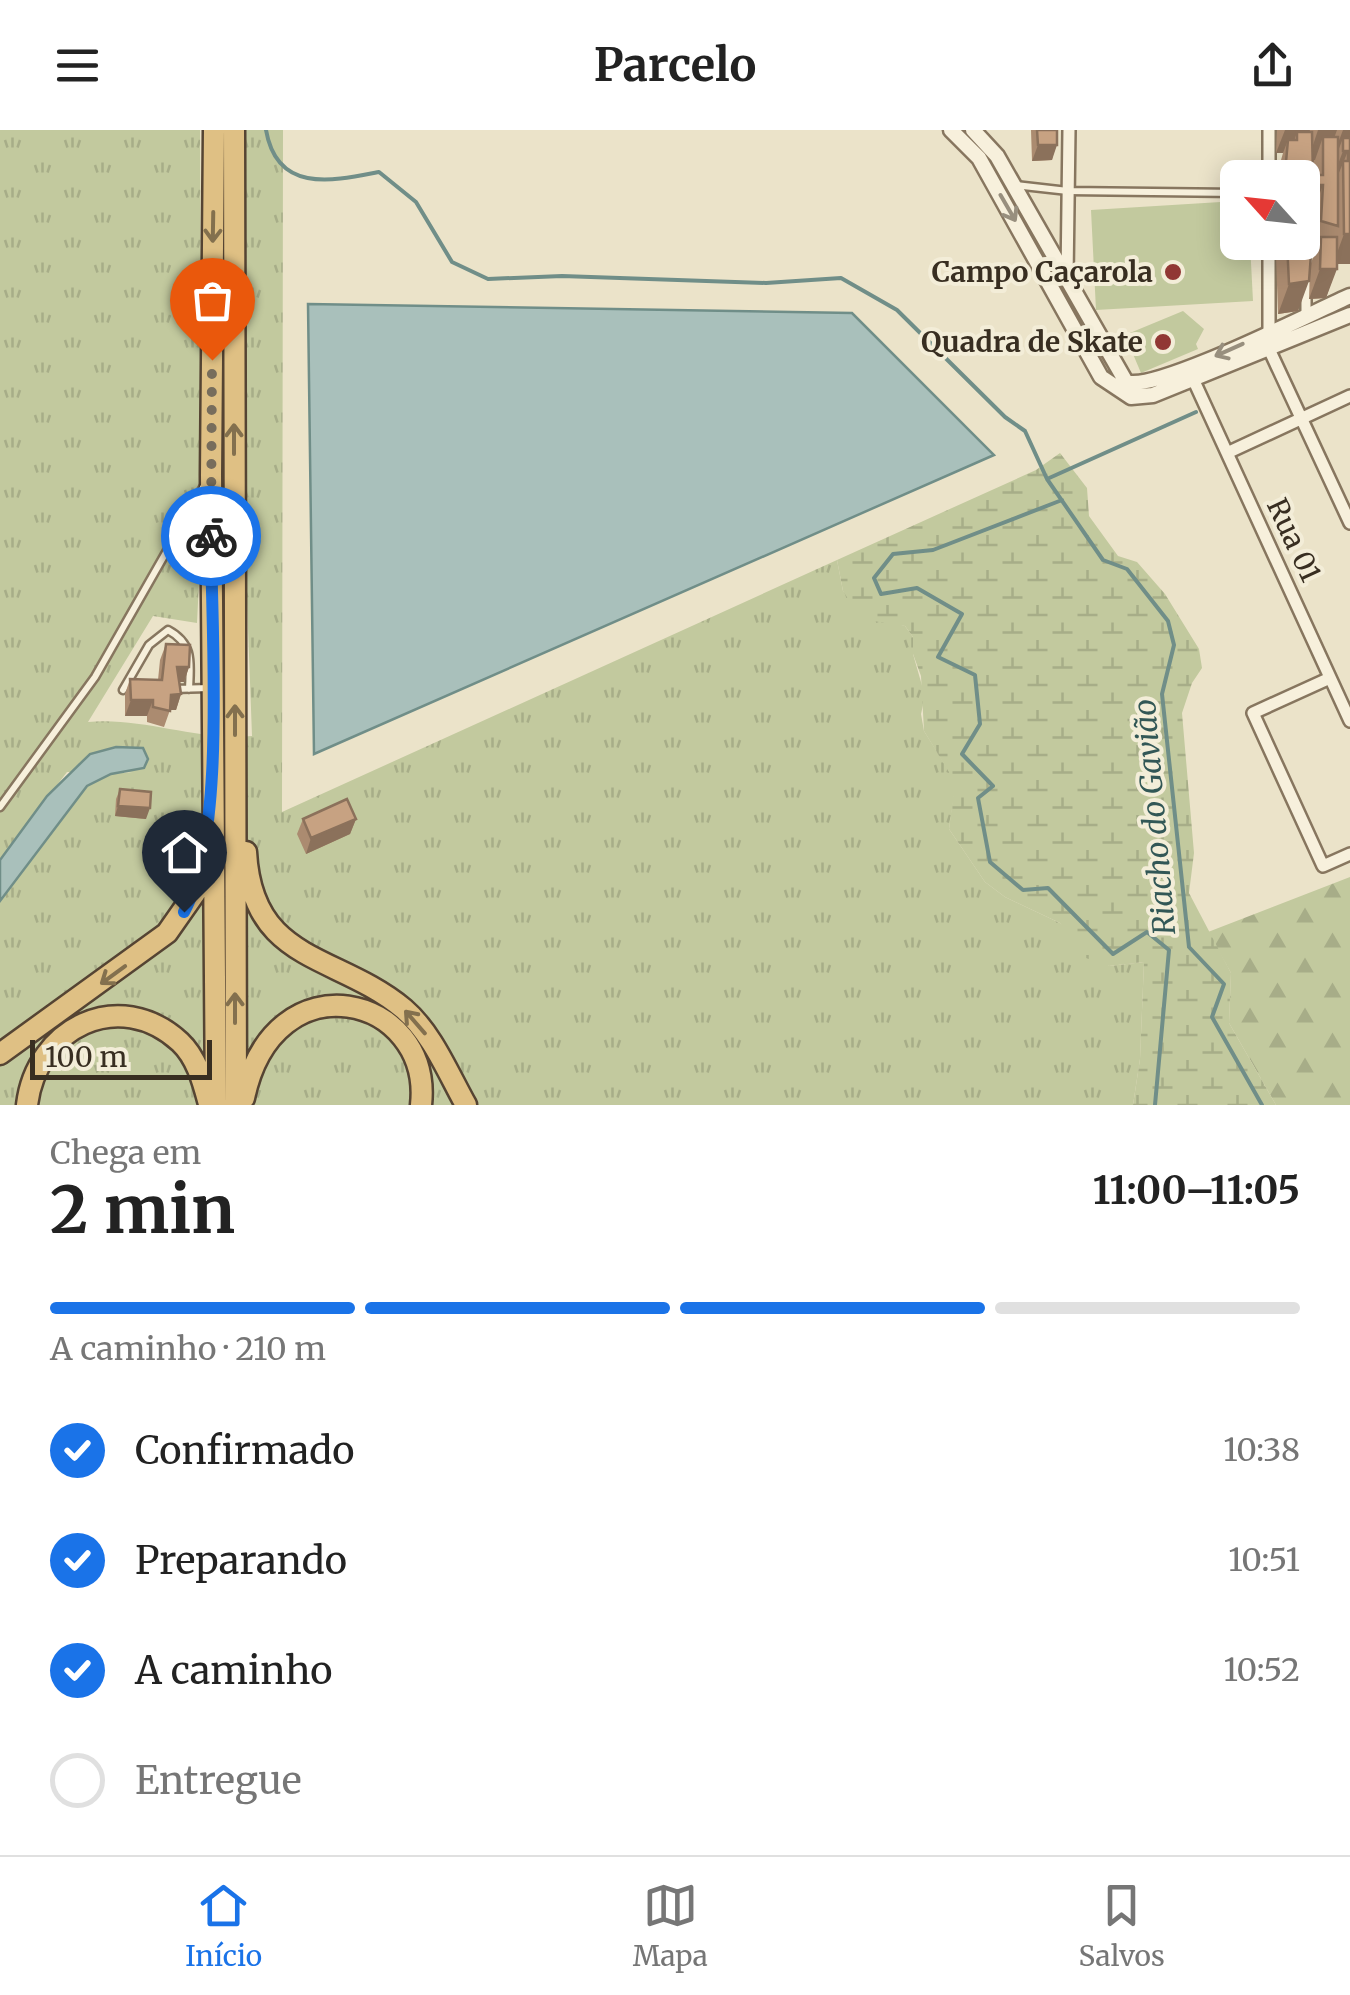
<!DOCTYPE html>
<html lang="pt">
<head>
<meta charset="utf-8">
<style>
	:root { --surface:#fff; --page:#f2f2f2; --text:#222; --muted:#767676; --line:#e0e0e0; --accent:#1a73e8 }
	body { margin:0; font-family:Merriweather,serif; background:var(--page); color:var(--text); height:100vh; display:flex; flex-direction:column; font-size:38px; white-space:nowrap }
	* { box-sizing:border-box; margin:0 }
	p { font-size:32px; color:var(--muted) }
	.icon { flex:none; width:55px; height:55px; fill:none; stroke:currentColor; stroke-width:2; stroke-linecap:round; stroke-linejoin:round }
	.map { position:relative; height:975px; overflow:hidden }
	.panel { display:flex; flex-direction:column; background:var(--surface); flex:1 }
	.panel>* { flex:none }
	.needle { width:65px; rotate:297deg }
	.controls { position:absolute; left:1220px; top:30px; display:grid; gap:20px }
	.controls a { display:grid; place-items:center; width:100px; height:100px; border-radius:15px; background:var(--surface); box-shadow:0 5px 25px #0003; font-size:50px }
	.scale { position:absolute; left:30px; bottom:25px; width:182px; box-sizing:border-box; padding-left:10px; border:5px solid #382e21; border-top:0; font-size:28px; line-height:35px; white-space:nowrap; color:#382e21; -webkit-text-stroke:8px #f3edd8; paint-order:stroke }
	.pin { position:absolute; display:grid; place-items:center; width:85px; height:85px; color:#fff; margin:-102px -42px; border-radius:50% 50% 50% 0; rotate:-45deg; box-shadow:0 0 10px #0007 }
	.pin .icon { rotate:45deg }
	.courier { position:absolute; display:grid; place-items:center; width:100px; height:100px; margin:-50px; border:8px solid #1a73e8; border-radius:50%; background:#fff; color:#222; box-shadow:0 2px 12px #0007 }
	.summary em { font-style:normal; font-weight:700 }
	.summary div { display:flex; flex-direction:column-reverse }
	.summary { display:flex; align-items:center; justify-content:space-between; height:170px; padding:0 50px }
	h1 { font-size:65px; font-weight:700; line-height:75px }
	.bar { display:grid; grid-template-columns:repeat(4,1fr); gap:15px 10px; align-content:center; height:120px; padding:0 50px }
	.bar i { height:12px; border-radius:8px; background:var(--line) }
	.bar .on { background:var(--accent) }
	.bar p { grid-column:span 4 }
	ol { padding:0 50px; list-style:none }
	li { display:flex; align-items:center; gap:30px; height:110px }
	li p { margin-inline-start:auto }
	li .icon { padding:10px; border-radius:50%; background:var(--accent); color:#fff; stroke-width:4 }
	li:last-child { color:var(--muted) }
	li i { width:55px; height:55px; border:5px solid var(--line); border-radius:50% }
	header { display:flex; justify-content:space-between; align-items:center; height:130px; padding:0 50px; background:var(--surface); font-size:45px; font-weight:700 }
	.dock { display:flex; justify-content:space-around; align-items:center; height:140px; border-top:2px solid var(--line); background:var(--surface); font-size:28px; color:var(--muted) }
	.dock a { display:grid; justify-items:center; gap:5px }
	.dock .on { color:var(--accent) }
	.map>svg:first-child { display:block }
	.grass { fill:url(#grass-tufts) }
	.forest { fill:url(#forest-firs) }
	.wetland { fill:url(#wetland-marsh) }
	.pitch { fill:#c2c99e }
	.water { fill:#a9c0bb; stroke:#708e88; stroke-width:2.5 }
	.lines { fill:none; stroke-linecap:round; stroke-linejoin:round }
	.stream { stroke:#708e88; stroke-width:4 }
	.service-casing { stroke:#87765f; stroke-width:11 }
	.pedestrian-casing { stroke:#87765f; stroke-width:14 }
	.minor-casing { stroke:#87765f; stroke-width:16 }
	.tertiary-casing { stroke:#87765f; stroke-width:19 }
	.trunk-casing { stroke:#543; stroke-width:25 }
	.service { stroke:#f7f0dc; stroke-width:6 }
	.pedestrian { stroke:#f7f0dc; stroke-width:9 }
	.minor { stroke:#f7f0dc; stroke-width:11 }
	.tertiary { stroke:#f7f0dc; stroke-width:14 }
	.trunk { stroke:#dfc084; stroke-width:20 }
	.wall { fill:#ab8b70 }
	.shaded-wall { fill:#8b715b }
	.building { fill:#c7a282; stroke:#8b715b; stroke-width:2.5 }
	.oneway { stroke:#988f7e }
	.oneway2 { stroke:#83704e }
	.done { stroke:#776d5c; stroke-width:10; stroke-dasharray:0 18 }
	.route { stroke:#1a73e8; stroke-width:12 }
	.poi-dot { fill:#913734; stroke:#f3edd8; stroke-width:4 }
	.labels { text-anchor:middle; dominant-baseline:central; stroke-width:8; stroke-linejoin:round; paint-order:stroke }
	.poi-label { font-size:28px; font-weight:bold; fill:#382e21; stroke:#f3edd8; text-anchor:end }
	.street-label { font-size:28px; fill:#382e21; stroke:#f3edd8 }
	.water-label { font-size:30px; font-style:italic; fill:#325756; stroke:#f3edd8 }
</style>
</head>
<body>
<header><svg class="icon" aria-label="menu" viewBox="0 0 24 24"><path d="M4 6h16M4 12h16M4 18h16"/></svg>Parcelo<svg class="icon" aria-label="share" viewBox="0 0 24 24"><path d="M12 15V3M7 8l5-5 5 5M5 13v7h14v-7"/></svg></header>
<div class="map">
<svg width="1350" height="975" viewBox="0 0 1350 975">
	<defs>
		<pattern id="grass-tufts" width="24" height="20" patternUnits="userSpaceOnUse" patternTransform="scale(2.5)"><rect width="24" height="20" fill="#c2c99e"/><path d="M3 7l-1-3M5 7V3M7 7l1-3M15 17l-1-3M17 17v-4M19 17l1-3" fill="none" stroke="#a7ad88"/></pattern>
		<pattern id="forest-firs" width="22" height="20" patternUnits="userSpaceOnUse" patternTransform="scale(2.5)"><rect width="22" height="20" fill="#c2c99e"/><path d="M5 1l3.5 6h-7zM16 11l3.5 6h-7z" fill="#a7ad88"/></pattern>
		<pattern id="wetland-marsh" width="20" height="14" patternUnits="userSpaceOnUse" patternTransform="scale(2.5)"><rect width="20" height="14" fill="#c2c99e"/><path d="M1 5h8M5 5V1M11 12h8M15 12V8" fill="none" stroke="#a7ad88"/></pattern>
	</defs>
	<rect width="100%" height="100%" fill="#ebe3c9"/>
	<path class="grass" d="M0,0H200L202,390L197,493L153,486L88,592C144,587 195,611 252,606L247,471L243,461V0H283L282,682L837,430L843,461L883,490L905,496L913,507V524L925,566L921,584L924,601L956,652L949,699L985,752L1005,767L1060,793L1109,836L1144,832L1140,929L1133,975H0V771L87,656L111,644L133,642H67L0,730Z"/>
	<path class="forest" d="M1350,747V975H1276L1229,893L1231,843L1208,802Z"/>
	<path class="wetland" d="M1060,323L1087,358L1089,386L1118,426L1137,432L1165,464L1199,519L1202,538L1192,553L1182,583L1194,723L1189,763L1231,843L1229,893L1276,975H1133L1140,929L1144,832L1109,836L1083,827L1060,793L1005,767L985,752L949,699L955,652L924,601L921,546L913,524V507L905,496L861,489L843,461L837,430L1036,340Z"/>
	<path class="pitch" d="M1237,71L1238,112L1250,113L1253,171L1096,180L1091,80Z
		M1183,181L1204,199L1196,214L1198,219L1141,243L1125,205Z"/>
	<path class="water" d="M308,174L852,183L994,325L314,624Z
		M116,617L143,618L148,629L144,638L111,644L87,656L0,771V730L47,666L90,624Z"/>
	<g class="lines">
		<path class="stream" d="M266,0C277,64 333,51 379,42L416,72L452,132L488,149L562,146L766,153L841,148L897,180L1005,287L1025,301L1047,349L1103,430L1127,439L1168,491L1174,515L1162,564L1189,817L1224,854L1212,887L1262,975
			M1047,349L1196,282
			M1062,370L933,420L893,424L874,448L881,464L917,458L962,484L938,527L975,545L980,594L962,624L993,656L978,668L990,732L1023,760L1048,758L1113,824L1147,802L1169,820L1155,975"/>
		<g class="service-casing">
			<path id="service" d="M1015,55L1068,61L1238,63
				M172,559L210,558
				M123,560L149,515L168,500C194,514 190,533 189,559
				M0,677L95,547L205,354"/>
		</g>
		<g class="pedestrian-casing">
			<path id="pedestrian" d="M1306,185V148"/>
		</g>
		<g class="minor-casing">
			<path id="minor" d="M1269,0V48
				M1269,112V219L1350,393
				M1067,148L1069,0
				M1194,251L1350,591
				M1227,323L1350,266
				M1330,548L1253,583L1323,736L1350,724"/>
		</g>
		<g class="tertiary-casing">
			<path id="tertiary" d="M951,0L979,28L1101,247L1131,267L1153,265L1350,185
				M973,0L997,26L1126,252C1157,262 1311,183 1350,166"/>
		</g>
		<g class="trunk-casing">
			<path id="trunk" d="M214,0L211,345L216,975
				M234,0L236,975
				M246,722C252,834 337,823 404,879C432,903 448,943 466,975
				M0,924L167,803L195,763L204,716
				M244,968C274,825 433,865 421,975
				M27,975C36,898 119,856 180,912C197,928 203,952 209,974"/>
		</g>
		<use href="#service" class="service"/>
		<use href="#pedestrian" class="pedestrian"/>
		<use href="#minor" class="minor"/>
		<use href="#tertiary" class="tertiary"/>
		<use href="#trunk" class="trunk"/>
	</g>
	<path class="wall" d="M1031,0H1057L1052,30L1032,31Z
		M1277,0H1350V134H1337L1326,168L1309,169L1310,136L1315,122L1311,121L1298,181L1278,184L1276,125L1279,112H1302V48H1276L1283,23H1276Z
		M166,514L189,537L184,552H179L181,564L176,580H170L164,597L147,592V586H125V564L130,549L158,550L160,530Z
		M120,659L146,689L115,686L116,669Z
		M303,689H356L350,704L306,724L297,704Z"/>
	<path class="shaded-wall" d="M1285,0H1310L1301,24L1297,10V2L1290,24L1288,10L1283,23H1276Z
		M1318,0H1337L1326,30L1323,7L1315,30H1308Z
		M1343,0H1350V29L1348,21L1336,50H1332L1343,21V8L1335,29H1332Z
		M1038,15H1057L1052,30L1032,31Z
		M1286,32H1297L1292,48L1289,44L1287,48H1281Z
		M1317,55H1323L1312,84H1306Z
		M1302,91L1314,92L1304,122L1302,112Z
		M1344,104H1350V134H1333Z
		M1320,139H1337L1326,168L1309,169Z
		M1309,151L1298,181L1278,184L1289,154Z
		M177,537H189L184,552H171Z
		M181,564L176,580H165L171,565Z
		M131,570H153L147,586H125Z
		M118,676L150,678L146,689L115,686Z
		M356,689L350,704L306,724L311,708Z"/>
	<path class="building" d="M1037,0H1057V15H1038Z
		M1297,2H1312L1314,92L1302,91V48H1289V44H1297V32H1286L1288,10H1297Z
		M1323,7H1338V96L1321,91L1323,55H1317V45H1323Z
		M1343,8H1350V104H1344L1343,31H1348V21H1343Z
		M1302,96L1313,97L1309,151L1289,154L1287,112H1302Z
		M1321,107H1337V139H1320Z
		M166,514L190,515L189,537H177L181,564L171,565L170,581L153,577V570H131L130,549L162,550Z
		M120,659L151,662L150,678L118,676Z
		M347,669L356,689L311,708L303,689Z"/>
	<defs><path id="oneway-shaft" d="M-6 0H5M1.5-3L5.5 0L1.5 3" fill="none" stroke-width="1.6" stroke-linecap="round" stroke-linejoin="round" transform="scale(2.5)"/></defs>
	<g class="oneway">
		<use href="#oneway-shaft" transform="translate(1008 78) rotate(60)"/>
		<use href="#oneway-shaft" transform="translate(1229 220) rotate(156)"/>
	</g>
	<g class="oneway2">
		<use href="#oneway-shaft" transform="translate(213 97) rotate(91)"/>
		<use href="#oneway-shaft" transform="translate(234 309) rotate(-90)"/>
		<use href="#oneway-shaft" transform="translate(235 590) rotate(-90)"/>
		<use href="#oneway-shaft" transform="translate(113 845) rotate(144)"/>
		<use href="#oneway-shaft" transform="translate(235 878) rotate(-90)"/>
		<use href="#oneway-shaft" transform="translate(415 892) rotate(-131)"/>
	</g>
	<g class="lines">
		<path class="done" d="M211,406L212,230"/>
		<path class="route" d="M184,782C227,704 211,500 211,406"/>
	</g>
	<g class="poi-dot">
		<circle cx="1173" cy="142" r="10"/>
		<circle cx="1163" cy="212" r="10"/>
	</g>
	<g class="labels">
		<g class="poi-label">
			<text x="1153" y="142">Campo Caçarola</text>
			<text x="1143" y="212">Quadra de Skate</text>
		</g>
		<g class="street-label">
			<text transform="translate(1294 410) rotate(65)">Rua 01</text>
		</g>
		<g class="water-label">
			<text transform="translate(1154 687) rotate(-95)">Riacho do Gavião</text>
		</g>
	</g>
</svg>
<div class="controls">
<a><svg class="needle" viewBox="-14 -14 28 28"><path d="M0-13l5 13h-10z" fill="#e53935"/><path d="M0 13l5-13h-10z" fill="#767676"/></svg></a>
</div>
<div class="scale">100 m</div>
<div class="pin" style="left:212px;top:230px;background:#ea580c"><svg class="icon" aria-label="bag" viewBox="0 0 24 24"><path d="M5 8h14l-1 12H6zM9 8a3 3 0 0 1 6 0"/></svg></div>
<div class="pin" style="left:184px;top:782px;background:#1f2937"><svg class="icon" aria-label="home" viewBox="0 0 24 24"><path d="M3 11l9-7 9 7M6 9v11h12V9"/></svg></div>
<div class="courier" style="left:211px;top:406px"><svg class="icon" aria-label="bike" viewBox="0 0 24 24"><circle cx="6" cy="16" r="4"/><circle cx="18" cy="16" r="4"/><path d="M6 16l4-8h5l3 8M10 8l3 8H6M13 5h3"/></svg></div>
</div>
<section class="panel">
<div class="summary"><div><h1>2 min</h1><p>Chega em</p></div><em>11:00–11:05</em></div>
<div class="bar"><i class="on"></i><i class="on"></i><i class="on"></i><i></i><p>A caminho · 210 m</p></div>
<ol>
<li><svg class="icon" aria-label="check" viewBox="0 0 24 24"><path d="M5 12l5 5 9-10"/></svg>Confirmado<p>10:38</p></li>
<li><svg class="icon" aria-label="check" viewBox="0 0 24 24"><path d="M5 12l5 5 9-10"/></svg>Preparando<p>10:51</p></li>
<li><svg class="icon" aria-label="check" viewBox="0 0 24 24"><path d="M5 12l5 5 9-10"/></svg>A caminho<p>10:52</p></li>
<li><i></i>Entregue</li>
</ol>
</section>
<nav class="dock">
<a class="on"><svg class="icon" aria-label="home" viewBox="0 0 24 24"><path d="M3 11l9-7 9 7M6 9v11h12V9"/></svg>Início</a>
<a><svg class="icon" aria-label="map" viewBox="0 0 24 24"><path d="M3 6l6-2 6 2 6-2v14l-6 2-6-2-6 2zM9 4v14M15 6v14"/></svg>Mapa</a>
<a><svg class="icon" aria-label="saved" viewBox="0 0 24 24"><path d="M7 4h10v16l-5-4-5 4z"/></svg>Salvos</a>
</nav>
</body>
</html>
